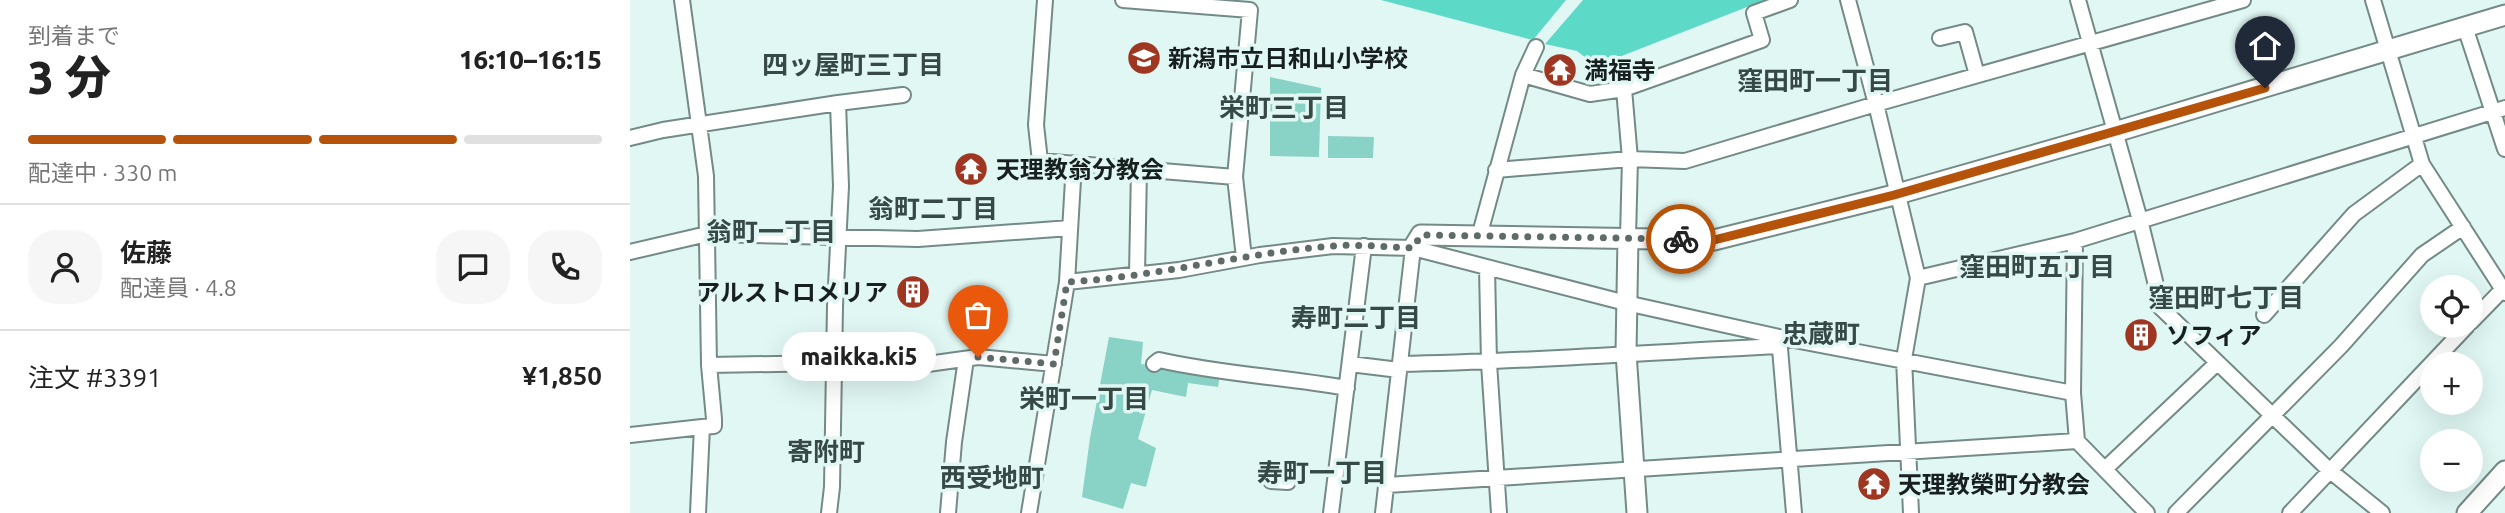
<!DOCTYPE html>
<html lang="ja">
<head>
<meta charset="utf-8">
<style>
	:root { --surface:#fff; --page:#f6f6f6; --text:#222; --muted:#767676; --line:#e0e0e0; --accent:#b45309 }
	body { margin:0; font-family:Ubuntu,"Noto Sans JP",sans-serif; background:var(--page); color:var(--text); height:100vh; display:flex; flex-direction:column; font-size:26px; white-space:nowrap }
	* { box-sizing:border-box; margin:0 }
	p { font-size:23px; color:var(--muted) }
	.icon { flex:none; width:38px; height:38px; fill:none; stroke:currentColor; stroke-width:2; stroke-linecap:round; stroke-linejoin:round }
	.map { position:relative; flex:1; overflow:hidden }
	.side { display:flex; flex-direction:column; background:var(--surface); width:630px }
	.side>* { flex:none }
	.fabs { position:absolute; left:1790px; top:275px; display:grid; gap:14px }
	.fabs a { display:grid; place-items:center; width:63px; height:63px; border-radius:50%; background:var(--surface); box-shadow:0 7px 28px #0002; font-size:35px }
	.pin { position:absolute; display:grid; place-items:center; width:60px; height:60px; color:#fff; margin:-72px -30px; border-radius:50% 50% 50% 0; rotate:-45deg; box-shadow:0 0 7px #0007 }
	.pin .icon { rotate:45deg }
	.courier { position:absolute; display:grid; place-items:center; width:70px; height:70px; margin:-35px; border:5px solid #b45309; border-radius:50%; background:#fff; color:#222; box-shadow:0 2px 9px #0007 }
	.bubble { position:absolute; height:49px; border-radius:24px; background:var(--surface); box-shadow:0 7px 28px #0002; font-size:23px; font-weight:800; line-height:49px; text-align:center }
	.headline em { font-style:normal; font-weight:800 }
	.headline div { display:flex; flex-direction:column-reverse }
	.headline { display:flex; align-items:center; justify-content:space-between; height:119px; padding:0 28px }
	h1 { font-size:46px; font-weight:800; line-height:52px }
	.bar { display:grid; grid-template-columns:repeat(4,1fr); gap:10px 7px; align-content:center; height:84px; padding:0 28px }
	.bar i { height:9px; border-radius:5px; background:var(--line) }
	.bar .current { background:var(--accent) }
	.bar p { grid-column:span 4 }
	.line { display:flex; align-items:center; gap:18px; padding:0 28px; border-top:2px solid var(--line) }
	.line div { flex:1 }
	.round { display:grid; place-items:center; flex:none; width:74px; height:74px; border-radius:28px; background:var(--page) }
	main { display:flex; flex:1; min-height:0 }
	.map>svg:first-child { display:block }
	.green { fill:#88d2c6 }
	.forest { fill:#5dd9c8 }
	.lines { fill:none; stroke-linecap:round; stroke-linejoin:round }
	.street-casing { stroke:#748a86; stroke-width:18 }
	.secondary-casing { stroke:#748a86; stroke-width:23 }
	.street { stroke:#fff; stroke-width:14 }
	.secondary { stroke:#fff; stroke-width:19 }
	.done { stroke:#5e6b69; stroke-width:7; stroke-dasharray:0 12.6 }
	.route { stroke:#b45309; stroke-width:9 }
	.labels { text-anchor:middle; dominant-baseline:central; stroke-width:7; stroke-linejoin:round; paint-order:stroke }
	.poi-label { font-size:24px; font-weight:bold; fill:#18201f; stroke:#e0f7f3; text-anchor:start }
	.neighbourhood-label { font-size:26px; font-weight:bold; fill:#364946; stroke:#e0f7f3 }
</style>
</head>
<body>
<main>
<section class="side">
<div class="headline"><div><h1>3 分</h1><p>到着まで</p></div><em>16:10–16:15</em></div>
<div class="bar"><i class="current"></i><i class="current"></i><i class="current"></i><i></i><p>配達中 · 330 m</p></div>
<div class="line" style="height:126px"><a class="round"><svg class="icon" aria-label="person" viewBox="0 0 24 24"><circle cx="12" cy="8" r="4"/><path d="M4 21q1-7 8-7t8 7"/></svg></a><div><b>佐藤</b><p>配達員 · 4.8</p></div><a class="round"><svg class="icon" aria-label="chat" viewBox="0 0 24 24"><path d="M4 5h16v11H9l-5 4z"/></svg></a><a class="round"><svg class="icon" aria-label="phone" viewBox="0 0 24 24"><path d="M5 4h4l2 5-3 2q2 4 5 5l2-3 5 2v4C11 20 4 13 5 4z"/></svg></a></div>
<div class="line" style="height:91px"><div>注文 #3391</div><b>¥1,850</b></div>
</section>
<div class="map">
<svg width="1875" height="513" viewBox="0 0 1875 513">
	<rect width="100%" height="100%" fill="#e0f7f3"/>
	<path class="green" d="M640,77L691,88L689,157L640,156Z
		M698,136L744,137L743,158H698Z
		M479,337L513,342L511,364L590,374L588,387L558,383L556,397L522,390L508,439L526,448L516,487L501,483L493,509L452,497L460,438Z"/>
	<path class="forest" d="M751,0H936L903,40Z
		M953,0H1135L966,66L947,51L915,44Z"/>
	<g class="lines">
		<g class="street-casing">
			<path id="street" d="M52,0L76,176L79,365L84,419V426L72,427L68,513
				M415,0L406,125L410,161L605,177
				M493,0L620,10L605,177L614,258
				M1218,0L1246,104L1288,278L1274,359L1281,513
				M1448,0L1510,220L1525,281L1528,305L1699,470L1752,513
				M1743,0L1792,164L1875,293
				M1835,27L1875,149
				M1310,38L1335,32L1347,75
				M893,75L960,94L994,89L1132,40L1124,13L1160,0
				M994,89L1000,159L998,237
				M208,103L273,95
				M0,138L33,130L208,103L211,186L205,306L202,487L199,513
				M866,170L1000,159L1055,161L1246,104L1613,0
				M849,237L893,75L906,47
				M1445,241L1443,393L1447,441L1517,513
				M0,252L77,234L288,239L440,228
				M857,268L859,363L869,513
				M507,274L509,169
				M1288,278L1445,241L1875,108
				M437,282L549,270L630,255L703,246L783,248L996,303L1149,337L1443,393
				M1634,315L1724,214L1792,164
				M1841,322L1875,287
				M1149,337L1164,513
				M524,364L529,360C590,374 654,377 717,388
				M720,364L769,370
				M770,364C896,362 1023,352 1149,346
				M79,365L204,363
				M204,371L276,367L348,357L424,364
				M0,435L72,427
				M1475,469L1587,363
				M641,481L658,482
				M757,485L1447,441
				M318,513L324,442L336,359
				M399,513L437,282L444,163
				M701,513L734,246
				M753,513L783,248
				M1546,513L1711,346L1792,255L1833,227
				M1660,513L1837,326"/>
		</g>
		<g class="secondary-casing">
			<path id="secondary" d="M998,237L996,353L1007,513
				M783,248L791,235L1084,240L1264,195L1485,132L1875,15
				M1837,513L1875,471"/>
		</g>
		<use href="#street" class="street"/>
		<use href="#secondary" class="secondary"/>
	</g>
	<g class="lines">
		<path class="done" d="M348,357L424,364L437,282C526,277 613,253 702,246C729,244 756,247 783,248L791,235L1051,239"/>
		<path class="route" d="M1051,239L1084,240L1264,195L1635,88"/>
	</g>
	<defs>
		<g id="school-disc" transform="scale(1.75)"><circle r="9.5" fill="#9f3621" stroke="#e0f7f3"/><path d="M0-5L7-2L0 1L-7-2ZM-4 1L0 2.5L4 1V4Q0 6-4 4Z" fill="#fff"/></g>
		<g id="temple-disc" transform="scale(1.75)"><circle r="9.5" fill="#9f3621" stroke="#e0f7f3"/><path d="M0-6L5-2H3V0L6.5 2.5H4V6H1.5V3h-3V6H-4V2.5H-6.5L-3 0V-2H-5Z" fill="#fff"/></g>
		<g id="building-disc" transform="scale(1.75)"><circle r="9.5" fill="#9f3621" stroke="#e0f7f3"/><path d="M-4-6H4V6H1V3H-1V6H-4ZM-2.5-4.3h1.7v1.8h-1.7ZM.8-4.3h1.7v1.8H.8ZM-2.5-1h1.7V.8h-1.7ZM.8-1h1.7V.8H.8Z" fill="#fff"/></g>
	</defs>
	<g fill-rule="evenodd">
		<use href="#school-disc" x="514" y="58"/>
		<use href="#temple-disc" x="930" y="70"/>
		<use href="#temple-disc" x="341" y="169"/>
		<use href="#building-disc" x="283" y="292"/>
		<use href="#building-disc" x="1511" y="335"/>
		<use href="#temple-disc" x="1244" y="484"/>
	</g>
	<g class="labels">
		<g class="poi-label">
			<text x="538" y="58">新潟市立日和山小学校</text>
			<text x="954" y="70">満福寺</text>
			<text x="366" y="169">天理教翁分教会</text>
			<text x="258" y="292" text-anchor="end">アルストロメリア</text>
			<text x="1536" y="335">ソフィア</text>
			<text x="1268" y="484">天理教榮町分教会</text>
		</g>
		<g class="neighbourhood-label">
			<text x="223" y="64">四ッ屋町三丁目</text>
			<text x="1185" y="80">窪田町一丁目</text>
			<text x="654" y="107">栄町三丁目</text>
			<text x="303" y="208">翁町二丁目</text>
			<text x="141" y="231">翁町一丁目</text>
			<text x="1407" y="266">窪田町五丁目</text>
			<text x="1596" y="297">窪田町七丁目</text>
			<text x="726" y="317">寿町二丁目</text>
			<text x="1191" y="333">忠蔵町</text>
			<text x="454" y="398">栄町一丁目</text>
			<text x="196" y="451">寄附町</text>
			<text x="692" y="472">寿町一丁目</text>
			<text x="362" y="477">西受地町</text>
		</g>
	</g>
</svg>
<div class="fabs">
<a><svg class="icon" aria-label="locate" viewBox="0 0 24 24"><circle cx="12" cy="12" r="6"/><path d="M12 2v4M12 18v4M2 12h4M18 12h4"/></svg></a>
<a>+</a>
<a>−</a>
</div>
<div class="pin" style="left:348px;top:357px;background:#ea580c"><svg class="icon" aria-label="bag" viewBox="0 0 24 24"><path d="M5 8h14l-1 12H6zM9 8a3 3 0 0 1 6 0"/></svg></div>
<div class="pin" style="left:1635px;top:88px;background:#1f2937"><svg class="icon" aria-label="home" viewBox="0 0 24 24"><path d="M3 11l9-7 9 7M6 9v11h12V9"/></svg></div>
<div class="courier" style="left:1051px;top:239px"><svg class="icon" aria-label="bike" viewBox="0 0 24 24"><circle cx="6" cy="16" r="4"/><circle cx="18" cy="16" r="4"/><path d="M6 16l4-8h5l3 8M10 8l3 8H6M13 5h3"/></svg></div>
<div class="bubble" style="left:152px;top:332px;width:154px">maikka.ki5</div>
</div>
</main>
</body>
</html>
